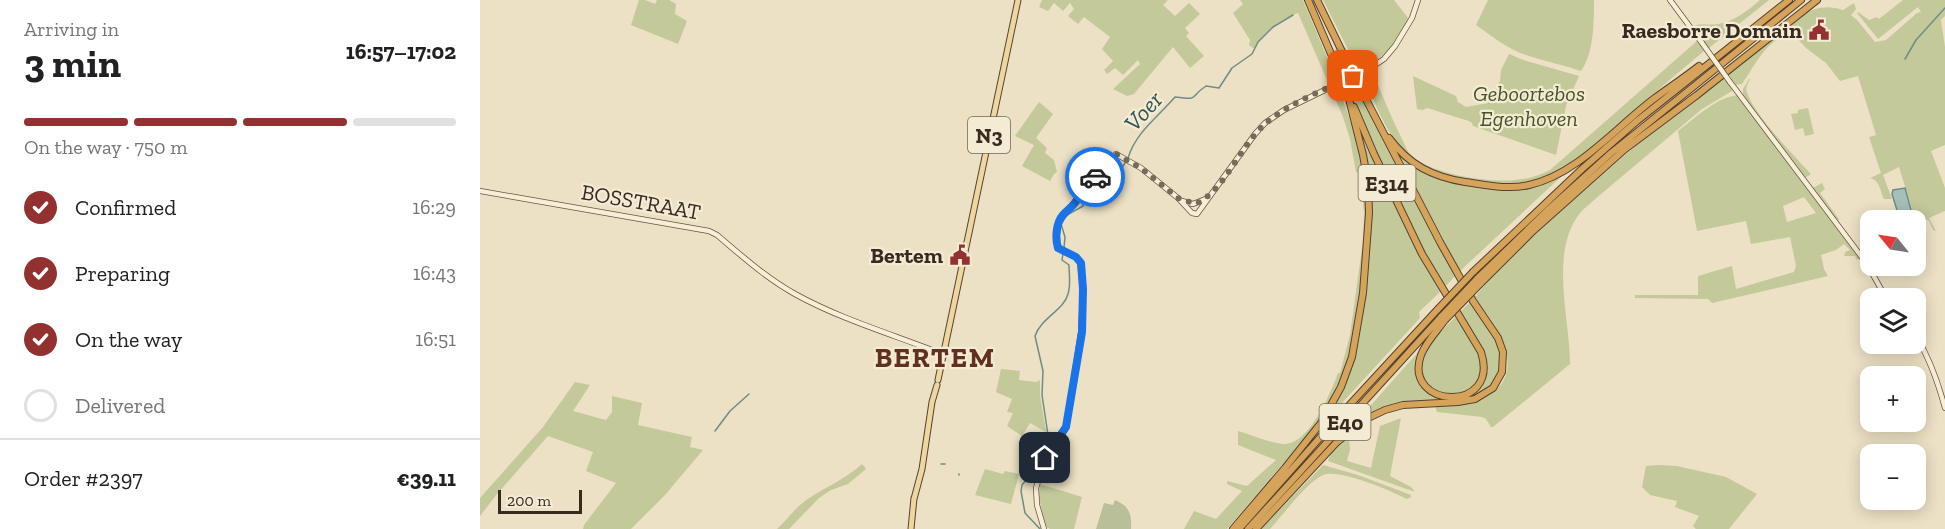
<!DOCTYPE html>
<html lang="en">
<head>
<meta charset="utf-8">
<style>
	:root { --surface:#fff; --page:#f2f2f2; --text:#202124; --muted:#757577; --line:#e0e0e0; --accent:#92312f }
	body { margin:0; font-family:"Zilla Slab",serif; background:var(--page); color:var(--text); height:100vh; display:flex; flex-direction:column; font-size:22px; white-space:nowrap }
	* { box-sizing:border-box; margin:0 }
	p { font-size:20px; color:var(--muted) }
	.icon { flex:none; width:33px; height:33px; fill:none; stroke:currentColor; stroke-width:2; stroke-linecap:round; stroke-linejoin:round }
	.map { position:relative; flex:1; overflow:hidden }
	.drawer { display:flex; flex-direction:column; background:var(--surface); width:480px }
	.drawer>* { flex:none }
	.needle { width:39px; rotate:300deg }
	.tools { position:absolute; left:1380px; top:210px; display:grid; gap:12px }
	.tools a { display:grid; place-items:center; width:66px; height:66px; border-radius:12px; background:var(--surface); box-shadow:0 3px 15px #0003; font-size:30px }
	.scale { position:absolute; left:18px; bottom:15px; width:84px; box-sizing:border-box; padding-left:6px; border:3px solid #372b1f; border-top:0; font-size:16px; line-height:21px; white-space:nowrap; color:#372b1f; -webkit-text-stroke:4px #f4ebd4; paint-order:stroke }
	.pin { position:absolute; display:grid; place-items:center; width:51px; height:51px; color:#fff; margin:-26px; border-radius:12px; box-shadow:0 3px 9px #0006 }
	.courier { position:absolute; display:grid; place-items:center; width:60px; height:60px; margin:-30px; border:4px solid #1a73e8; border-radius:50%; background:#fff; color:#222; box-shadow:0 2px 8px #0007 }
	.overview em { font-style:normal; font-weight:800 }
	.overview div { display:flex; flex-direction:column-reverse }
	.overview { display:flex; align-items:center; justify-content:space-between; height:102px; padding:0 24px }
	h1 { font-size:39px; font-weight:800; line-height:45px }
	.bar { display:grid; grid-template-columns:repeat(4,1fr); gap:9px 6px; align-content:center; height:72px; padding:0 24px }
	.bar i { height:8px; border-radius:4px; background:var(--line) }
	.bar .on { background:var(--accent) }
	.bar p { grid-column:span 4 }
	.line { display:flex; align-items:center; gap:15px; padding:0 24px; border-top:2px solid var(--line) }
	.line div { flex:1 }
	ol { padding:0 24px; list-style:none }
	li { display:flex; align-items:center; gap:18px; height:66px }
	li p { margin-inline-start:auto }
	li .icon { padding:6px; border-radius:50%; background:var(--accent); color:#fff; stroke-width:4 }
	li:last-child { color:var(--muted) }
	li i { width:33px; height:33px; border:3px solid var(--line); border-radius:50% }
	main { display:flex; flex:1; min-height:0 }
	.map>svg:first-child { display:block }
	.green { fill:#c3c999; fill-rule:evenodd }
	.cemetery { fill:#b9bf98 }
	.water { fill:#a6bfb9; stroke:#6e8d86; stroke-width:1.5 }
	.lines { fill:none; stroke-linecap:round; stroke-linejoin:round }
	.stream { stroke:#6e8d86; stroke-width:1.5 }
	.secondary-casing { stroke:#68543f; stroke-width:6 }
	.primary-casing { stroke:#544230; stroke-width:7 }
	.highway-casing { stroke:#544230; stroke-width:8 }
	.secondary { stroke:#f7eed8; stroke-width:4.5 }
	.primary { stroke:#edd69f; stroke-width:5 }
	.highway { stroke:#d6a35b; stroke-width:6 }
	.secondary-bridge-casing { stroke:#68543f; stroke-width:6; stroke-linecap:butt }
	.highway-bridge-casing { stroke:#544230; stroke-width:8; stroke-linecap:butt }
	.secondary-bridge { stroke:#f7eed8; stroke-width:4.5 }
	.highway-bridge { stroke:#d6a35b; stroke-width:6 }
	.done { stroke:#766b59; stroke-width:6; stroke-dasharray:0 10.8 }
	.route { stroke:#1a73e8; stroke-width:8 }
	.labels { text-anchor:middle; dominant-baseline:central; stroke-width:4.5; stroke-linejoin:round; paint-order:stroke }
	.shield { fill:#f4ebd4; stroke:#706555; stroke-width:1.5 }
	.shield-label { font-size:21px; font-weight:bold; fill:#372b1f }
	.poi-label { font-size:22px; font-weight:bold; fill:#372b1f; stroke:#f4ebd4; text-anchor:end }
	.park-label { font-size:22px; font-style:italic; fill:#465227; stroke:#f4ebd4 }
	.street-label { font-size:22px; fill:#372b1f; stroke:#f4ebd4 }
	.water-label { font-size:24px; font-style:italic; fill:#2f5654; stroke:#f4ebd4 }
	.district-label { font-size:28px; font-weight:bold; letter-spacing:1.5px; fill:#613021; stroke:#f4ebd4 }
</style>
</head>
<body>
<main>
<section class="drawer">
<div class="overview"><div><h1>3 min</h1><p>Arriving in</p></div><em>16:57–17:02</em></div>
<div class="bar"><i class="on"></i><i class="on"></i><i class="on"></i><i></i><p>On the way · 750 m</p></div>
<ol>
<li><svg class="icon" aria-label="check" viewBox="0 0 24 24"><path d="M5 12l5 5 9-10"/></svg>Confirmed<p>16:29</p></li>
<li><svg class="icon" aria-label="check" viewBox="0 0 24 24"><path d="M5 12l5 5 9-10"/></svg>Preparing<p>16:43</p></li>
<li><svg class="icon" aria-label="check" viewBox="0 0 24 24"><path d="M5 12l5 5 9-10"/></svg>On the way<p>16:51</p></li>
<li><i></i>Delivered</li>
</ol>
<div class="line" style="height:78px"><div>Order #2397</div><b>€39.11</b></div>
</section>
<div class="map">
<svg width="1465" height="529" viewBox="0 0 1465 529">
	<rect width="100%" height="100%" fill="#ece1c5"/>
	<path class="green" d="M159,0H165L175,4L177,0H189L196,4L195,14L207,21L198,44L151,25Z
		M562,0H688L683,5L695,16L709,3L720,14L705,28L709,33L706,36L724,56L710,68L693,47L654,94L647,96L633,89L660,64L658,60L643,75L635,68L627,74L624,70L633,61L622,49L630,37L604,17L598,24L588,16L594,9L590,3L583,11L574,3L568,11L559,7Z
		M760,0H823L849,62L875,133L879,150L886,202V221L879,301L871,349L865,370L846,409L830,432L747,529H704L714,511L736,519L762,491L747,484V481L767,486L796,460L758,445V431C772,435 789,443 803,444C829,446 851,392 858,373H860L870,335L883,241L884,213L880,173L876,172L870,139L863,117L818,13C802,18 782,32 776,48H773L769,45L770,40L753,13L763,4Z
		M843,0H914L929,19C920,38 910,52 892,63L889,61L877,67Z
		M1008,0H1114C1114,22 1114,53 1101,71C1083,65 1064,61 1046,55C1027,49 1012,36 996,25Z
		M1280,0H1289L1229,48L1214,29V26C1221,22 1229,26 1238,24C1253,22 1269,10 1280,0Z
		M1423,0H1465V16L1461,20L1465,47V145L1451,151L1465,188V211L1449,218L1456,231L1453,230L1449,221L1447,220L1441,222L1443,235L1439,222H1436L1419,167L1403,175L1412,199H1404C1400,191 1400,180 1390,178L1401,173L1389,137L1396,135L1378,76L1360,81L1346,63L1326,48L1313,34L1309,33C1284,43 1276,64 1262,84L1256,85L1248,73L1324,13C1338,7 1348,5 1363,10L1374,3L1376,9L1371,15L1377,20L1395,42L1406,40L1437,13L1441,12L1438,7L1398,39L1377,13L1378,12L1389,20L1397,17L1399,19Z
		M1217,41L1224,51C1191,78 1160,106 1127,134C1107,151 1086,172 1060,180C1036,187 1012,184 988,180C920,169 906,132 883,74L892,70C901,92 910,115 921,137C924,143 926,149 930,154C949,174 1008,183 1035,180C1048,179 1059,176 1070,170Z
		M1029,54L1043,60L1099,76L1086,106L1076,155L993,126L992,123L989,121L947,108L943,110L937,109L933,76L976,96L978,102L986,107L1008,103L1020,81L1021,70Z
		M1243,77L1252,88V91L1222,109L1114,200C1110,204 1104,208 1100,213C1069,252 1090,319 1090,364L1013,427H1011L1006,419L1002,417L957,412L955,406C992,405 1041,396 1024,345C1018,328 1005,312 995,297L1018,269L1052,236L1182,123Z
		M1269,79H1270C1268,84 1265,87 1267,92C1272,112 1315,157 1331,174L1325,178L1333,188L1342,183L1345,189L1340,193L1359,219L1357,223L1382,258L1377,260L1375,256H1364L1365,252L1370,250L1364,244L1356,250L1341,255L1344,269L1348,276L1232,303L1228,299L1155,298V295H1218V276L1252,266L1256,289L1314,272L1316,266L1310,237L1271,244L1266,221L1217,231L1198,131C1217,117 1239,94 1263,95V89ZM1324,197L1336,213L1307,222L1303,206Z
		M872,80L976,275L964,288C927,222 893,153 866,82Z
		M559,102L573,114L556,138L567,148L565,153L574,160L577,172L574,174L570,181L542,166L554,145L535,136Z
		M1328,108L1334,134L1325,136L1323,128L1315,130L1311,114L1318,113V110Z
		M879,130L918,213L960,292L939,312L940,318L840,427L866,383L875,353L885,297L891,220Z
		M916,150C930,164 943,174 963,180L1026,189L1085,173L980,271Z
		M991,301C1006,324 1038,359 1012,385C1002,395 992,398 978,399L984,397L1001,382V348L979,313Z
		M975,317C983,328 994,340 998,352C1016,401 940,410 942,366C943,359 943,354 947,348C954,336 966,327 975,317Z
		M940,350L937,368L954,395L971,400C938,402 904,407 876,422Z
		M521,369L540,371L539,380L556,382L560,380V395L566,432L550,423L542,436L527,426L533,413L527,412L532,399L516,392Z
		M95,382L110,385L93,411L126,420L132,412V396L162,403L158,425L212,437L210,447L223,450L185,495L151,529H103L104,525L136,483L106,471L113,452L68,436L17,494L0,516V498L63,427Z
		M921,418L910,476L931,487L935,492L848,461L851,453L864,438H869L870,450L867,461L891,468L900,426Z
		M382,464L386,469L368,484L351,490L339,498L309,529H297C305,522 312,512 320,505C339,489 364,481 382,464Z
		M843,465L878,475L931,495V497L927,499C912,491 858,468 843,475C827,482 803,515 790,529H781Z
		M1178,465L1197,466L1246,477L1277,494L1249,529H1216L1213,526L1219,516L1195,507L1197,501L1170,495L1162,487L1166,466Z
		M505,469L523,474L525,471L539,474L531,504L495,495Z
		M560,484L602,497L594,529H570L565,526L559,497Z"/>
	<path class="cemetery" d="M635,500C649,506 652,514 651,529H616L624,503L633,505Z"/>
	<path class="water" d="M1425,188L1433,217L1431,220H1420L1412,194L1413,190Z"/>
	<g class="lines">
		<path class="stream" d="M1425,59L1436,40L1465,8
			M648,158C656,132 677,118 695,97C721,100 708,98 726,86L739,88L752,68L772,54L778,42L793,27L813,15
			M587,215L603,206V194L607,189L624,199H628L631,194L632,183L645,163
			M584,248L585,237L581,224L584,219
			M235,431L250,411L269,394
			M461,464H465
			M479,475V474
			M560,529L545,513L541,491L542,485L548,478L554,458L566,444L568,435L562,395L563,371L555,336C561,318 584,310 588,294C591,285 589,274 589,265L582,260L583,254"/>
		<g class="secondary-casing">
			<path id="secondary" d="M1190,0L1222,43
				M1250,82L1387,264L1406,298
				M0,191L229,231L237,235C262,256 286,278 315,294C362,320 415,335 465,355
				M702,201L713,204L728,198
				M1436,336C1450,359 1458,382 1465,408
				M564,529L557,505L556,488L565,458L584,431L587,423L601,332L603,291L600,261L596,257L578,248L576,241L579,221L593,205L603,189L636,154L661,168L698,198L712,213L717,214L775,134L785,123L804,110L892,67L904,59L915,46L932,18L938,0"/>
		</g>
		<g class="primary-casing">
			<path id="primary" d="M458,380L538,0
				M434,499L442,469L452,402L457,385
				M431,529L434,498"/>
		</g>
		<g class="highway-casing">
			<path id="highway" d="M828,0L860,75
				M837,0L871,70
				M874,107L894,154L942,254L1001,352C1021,414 922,409 941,355C946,342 957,331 965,320
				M909,138C929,165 953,177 985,182C1006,185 1028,190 1049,185C1098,174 1136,127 1175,98C1190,87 1205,77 1219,66
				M993,272L1102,169L1157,121L1309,0
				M997,279L1069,209L1131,153L1321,0
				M1000,284L1053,231L1145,149L1217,95L1337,0
				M753,529L805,468L841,423L861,387L872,357L883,293L889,213L888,183L883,155L868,95
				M759,529L852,424L958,309
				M768,529L962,316
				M776,529L856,443L884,420L905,410L923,405L978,402L995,399L1013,388L1022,372L1023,352L1018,338L993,301L960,242L877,82"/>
		</g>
		<use href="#secondary" class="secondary"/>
		<use href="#primary" class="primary"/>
		<use href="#highway" class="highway"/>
		<g class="secondary-bridge-casing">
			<path id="secondary-bridge" d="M1222,43L1250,82"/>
		</g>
		<g class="highway-bridge-casing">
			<path id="highway-bridge" d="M871,70L877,82
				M860,75L865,88
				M958,309L993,272
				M962,316L997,279
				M965,320L1000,284"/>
		</g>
		<use href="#secondary-bridge" class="secondary-bridge"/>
		<use href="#highway-bridge" class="highway-bridge"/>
	</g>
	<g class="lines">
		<path class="done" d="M615,177L636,154L661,168L698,198L715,204C744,192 760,146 784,125C806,104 845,90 873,76"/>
		<path class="route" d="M565,458L586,427L602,332L603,289L601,263L596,257L578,248C575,238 576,223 583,215C586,211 591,208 594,204C601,195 606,186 615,177"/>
	</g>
	<defs>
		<g id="civic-bare" transform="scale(1.62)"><path d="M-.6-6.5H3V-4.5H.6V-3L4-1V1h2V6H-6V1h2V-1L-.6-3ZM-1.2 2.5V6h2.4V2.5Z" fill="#92312f" stroke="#f4ebd4" stroke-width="2.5" paint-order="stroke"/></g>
	</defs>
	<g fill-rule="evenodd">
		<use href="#civic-bare" x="1339" y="30"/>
		<use href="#civic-bare" x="480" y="255"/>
	</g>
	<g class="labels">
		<g class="shield">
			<rect x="488" y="117" width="42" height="36" rx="4.5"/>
			<rect x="878.5" y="165" width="57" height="36" rx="4.5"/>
			<rect x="839.5" y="404" width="51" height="36" rx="4.5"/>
		</g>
		<g class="shield-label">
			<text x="509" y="135">N3</text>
			<text x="907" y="183">E314</text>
			<text x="865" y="422">E40</text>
		</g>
		<g class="poi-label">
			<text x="1322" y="30">Raesborre Domain</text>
			<text x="463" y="255">Bertem</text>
		</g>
		<g class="park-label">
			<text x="1049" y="93">Geboortebos<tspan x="1049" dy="25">Egenhoven</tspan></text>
		</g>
		<g class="street-label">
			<text transform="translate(161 202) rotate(10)">BOSSTRAAT</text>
		</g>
		<g class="water-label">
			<text transform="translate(663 111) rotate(-48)">Voer</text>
		</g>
		<g class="district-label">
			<text x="455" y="357">BERTEM</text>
		</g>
	</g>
</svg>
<div class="tools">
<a><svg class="needle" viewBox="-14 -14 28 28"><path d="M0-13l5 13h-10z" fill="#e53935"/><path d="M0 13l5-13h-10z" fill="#757577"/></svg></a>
<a><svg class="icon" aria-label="layers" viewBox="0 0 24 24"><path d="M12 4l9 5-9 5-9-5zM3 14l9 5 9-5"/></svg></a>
<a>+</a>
<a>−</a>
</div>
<div class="scale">200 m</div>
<div class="pin" style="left:873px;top:76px;background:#ea580c"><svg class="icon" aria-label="bag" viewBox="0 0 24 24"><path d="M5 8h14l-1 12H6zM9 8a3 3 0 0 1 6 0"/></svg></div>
<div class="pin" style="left:565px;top:458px;background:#1f2937"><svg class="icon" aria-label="home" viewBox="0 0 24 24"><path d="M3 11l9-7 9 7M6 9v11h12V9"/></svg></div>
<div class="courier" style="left:615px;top:177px"><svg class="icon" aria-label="car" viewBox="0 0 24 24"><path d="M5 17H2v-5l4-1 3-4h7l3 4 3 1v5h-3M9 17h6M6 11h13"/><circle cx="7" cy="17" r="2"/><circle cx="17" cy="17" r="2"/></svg></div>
</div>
</main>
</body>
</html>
